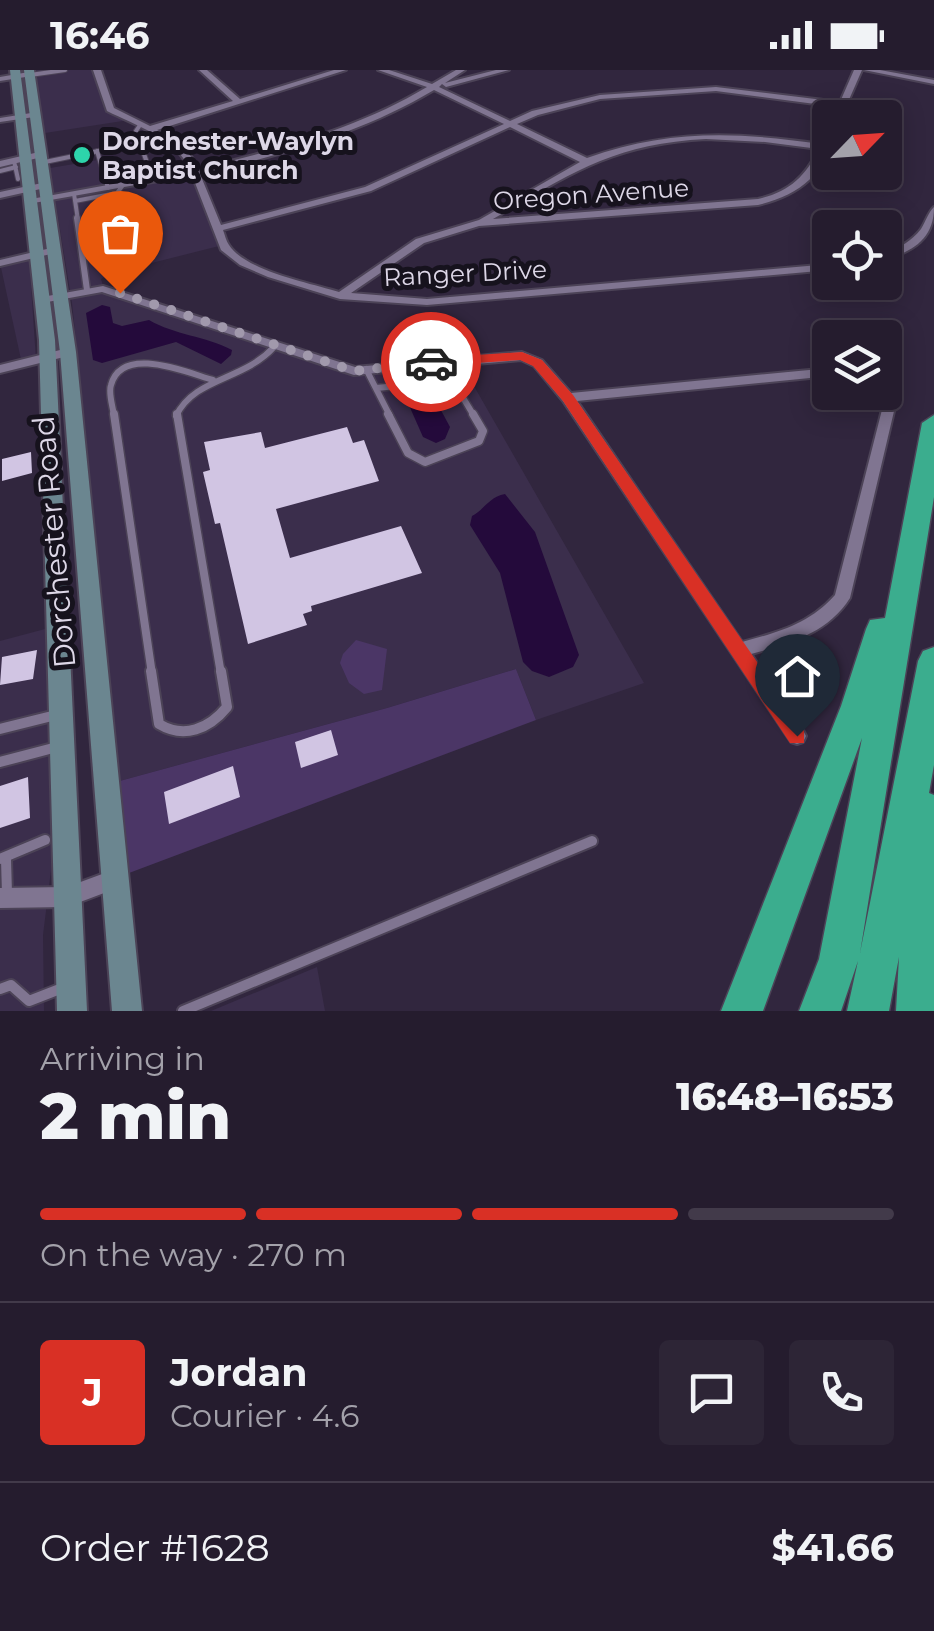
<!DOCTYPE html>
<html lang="en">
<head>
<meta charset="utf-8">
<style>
	:root { --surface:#251c2e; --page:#2d2536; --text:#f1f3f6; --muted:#a3a1aa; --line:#423a4a; --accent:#d93025 }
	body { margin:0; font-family:Montserrat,sans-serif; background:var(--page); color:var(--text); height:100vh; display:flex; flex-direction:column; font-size:38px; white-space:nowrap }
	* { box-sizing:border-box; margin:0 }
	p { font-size:32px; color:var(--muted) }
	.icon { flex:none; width:55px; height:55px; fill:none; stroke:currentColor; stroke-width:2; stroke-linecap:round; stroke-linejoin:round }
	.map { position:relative; height:941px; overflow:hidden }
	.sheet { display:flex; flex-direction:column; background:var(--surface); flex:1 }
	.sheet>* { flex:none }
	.needle { width:65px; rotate:65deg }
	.controls { position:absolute; left:812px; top:30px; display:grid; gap:20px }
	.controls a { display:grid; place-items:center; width:90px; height:90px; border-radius:10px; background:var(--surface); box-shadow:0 5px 25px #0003,0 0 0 2px var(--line); font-size:50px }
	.pin { position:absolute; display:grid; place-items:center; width:85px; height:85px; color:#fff; margin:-102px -42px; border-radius:50% 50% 50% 0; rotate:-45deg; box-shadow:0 0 10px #0007 }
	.pin .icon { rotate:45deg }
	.courier { position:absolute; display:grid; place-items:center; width:100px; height:100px; margin:-50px; border:8px solid #d93025; border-radius:50%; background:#fff; color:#222; box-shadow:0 2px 12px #0007 }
	.head em { font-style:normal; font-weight:800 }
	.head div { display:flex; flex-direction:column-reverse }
	.head { display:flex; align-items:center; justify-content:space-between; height:170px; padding:0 40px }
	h1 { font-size:65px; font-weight:800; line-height:75px }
	.bar { display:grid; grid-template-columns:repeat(4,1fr); gap:15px 10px; align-content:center; height:120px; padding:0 40px }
	.bar i { height:12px; border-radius:8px; background:var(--line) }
	.bar .selected { background:var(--accent) }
	.bar p { grid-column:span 4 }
	.line { display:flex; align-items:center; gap:25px; padding:0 40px; border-top:2px solid var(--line) }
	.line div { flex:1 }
	.round { display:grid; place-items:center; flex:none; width:105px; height:105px; border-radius:10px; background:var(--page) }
	.status { display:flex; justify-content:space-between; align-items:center; height:70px; padding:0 50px; background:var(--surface); direction:ltr }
	.status svg { height:28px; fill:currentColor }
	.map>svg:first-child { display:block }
	.built { fill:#3b2e4c }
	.green { fill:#4b3666 }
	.water { fill:#240a3b }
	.building { fill:#d1c5e3 }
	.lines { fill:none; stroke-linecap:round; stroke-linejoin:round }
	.service-far3-casing { stroke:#4c4357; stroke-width:6 }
	.service-far2-casing { stroke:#4c4357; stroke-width:9 }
	.service-far1-casing { stroke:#4c4357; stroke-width:11 }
	.service-casing { stroke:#4c4357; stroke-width:14 }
	.minor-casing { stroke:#4c4357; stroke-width:4 }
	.secondary-casing { stroke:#4c4357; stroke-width:4 }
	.motorway-casing { stroke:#4c4357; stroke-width:3 }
	.service-far3 { stroke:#807591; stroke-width:4 }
	.service-far2 { stroke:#807591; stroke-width:6 }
	.service-far1 { stroke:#807591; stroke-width:8 }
	.service { stroke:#807591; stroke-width:10 }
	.minor { fill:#807591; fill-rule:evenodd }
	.secondary { fill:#6b8690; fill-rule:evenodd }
	.motorway { fill:#3bad8e; fill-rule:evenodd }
	.route { fill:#d93025 }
	.done { stroke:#a199ac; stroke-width:10; stroke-dasharray:0 18 }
	.poi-dot { fill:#2dd5ab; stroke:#16121d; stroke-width:4 }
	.labels { text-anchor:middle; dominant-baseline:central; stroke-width:10; stroke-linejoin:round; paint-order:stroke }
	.far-poi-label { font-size:25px; font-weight:bold; fill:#ddd7e7; stroke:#16121d; text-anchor:start }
	.far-street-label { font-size:25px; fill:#ddd7e7; stroke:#16121d }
	.street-label { font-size:30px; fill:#ddd7e7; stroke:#16121d }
</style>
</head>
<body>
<div class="status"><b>16:46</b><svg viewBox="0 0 49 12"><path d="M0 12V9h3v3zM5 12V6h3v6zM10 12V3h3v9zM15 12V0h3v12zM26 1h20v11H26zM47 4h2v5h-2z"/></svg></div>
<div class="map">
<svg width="934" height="941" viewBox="0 0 934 941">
	<rect width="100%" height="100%" fill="#31263e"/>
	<path class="built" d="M34,0H97L110,39L129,50L45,63Z
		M98,90L104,118L197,102L223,175L112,203L101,209L104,219L148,238L354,301L459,290L644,613L536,650L516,599L387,638L116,712L86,364L72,233L50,98Z
		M29,186L36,290L22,294L0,193Z
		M45,559L52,792L43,865L44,941H0V571Z
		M317,897L325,941H211Z"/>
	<path class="green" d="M356,570L387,579L382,620L364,624L349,613L340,593L343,584Z
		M516,599L536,650L129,803L116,712L387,638Z"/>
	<path class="water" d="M102,235L110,237L113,253L122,256L149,250C175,265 205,266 232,280L231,285L221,294L176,272L102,293L93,290L86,243Z
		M420,327L436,331L450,357L445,369L436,373L423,367L408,333Z
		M505,424L535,462L579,585L573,597L549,607L532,601L523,592L500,503L470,455L472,446C485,439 489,427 505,424Z"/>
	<path class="building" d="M347,357L353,373L364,370L379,411L276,439L290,488L401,456L422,503L311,536L312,541L303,544L307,555L248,574L220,453L215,454L203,402L210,400L204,372L261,362L265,378Z
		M31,382L32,403L2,411V389Z
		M37,580L33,609L0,615L2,587Z
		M331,660L338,685L301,698L295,672Z
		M233,696L240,727L169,754L164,722Z
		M28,707L30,748L0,758V716Z"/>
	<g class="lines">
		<g class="service-far3-casing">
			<path id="service-far3" d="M30,5L65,0
				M140,55L136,61L153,110
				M97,81L108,118
				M14,91L18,109
				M40,93L108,79
				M0,101L16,97
				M74,124L78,150
				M75,131L117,123L123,115"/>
		</g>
		<g class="service-far2-casing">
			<path id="service-far2" d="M77,148L87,220
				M366,299L390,346
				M376,318L418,314L459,321L474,346
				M114,346C113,337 108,323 111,315C122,274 188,303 213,310
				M176,346C195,307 243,311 274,277"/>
		</g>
		<g class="service-far1-casing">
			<path id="service-far1" d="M114,344L152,604
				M177,344L221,604
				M388,344L408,383L425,392L479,371L483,361L473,344"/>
		</g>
		<g class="service-casing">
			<path id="service" d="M151,601L159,654C184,669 209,659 227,637L221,601
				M0,659L56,645
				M0,692L57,677
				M0,789L45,770
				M6,789L7,824
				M0,919L11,915L29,931L65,917
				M183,941L592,771"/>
		</g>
		<g class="minor-casing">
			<path id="minor" d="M93,0H101L114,38L150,56L233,31L199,0H207L240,29L334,0H346L157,60C174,68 191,81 198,99C277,80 357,59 427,17L378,0H389L432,14L456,0H465L445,13L496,0H509L446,17L442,14L439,17L510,51L532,41L600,25L716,17L840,32L854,0H862L841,48H833L838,37L716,21L600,29L538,45L517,54L587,88C668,59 738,62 821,74L827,62L830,61C830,104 796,126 758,135L479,156L424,173L351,223L427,229L830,194V200L427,235L340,229L268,207L240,195L221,180L192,105L28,134L26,132L31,129L190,100C178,69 135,55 107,41ZM434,20L504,54L365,117L221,155L200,104C281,85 362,63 434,20ZM510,57L580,92L479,150L416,169L339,222C309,213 246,201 229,175C226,171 225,165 223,160L371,121ZM706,69L765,72L819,79C805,107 789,122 758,129L493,149C571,103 613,74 706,69Z
				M864,0H880L934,10V14Z
				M29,2L32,6L0,11V7Z
				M31,43L35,45L34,47L0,52V48Z
				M39,82L43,85L42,87L0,97V91Z
				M42,113L45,114V118L0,128V122Z
				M934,137C934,169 913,181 885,190V183C899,178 912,171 921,159C926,151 928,143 934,137Z
				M51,178L56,181L55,183L0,196V190Z
				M103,216L355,297L522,282L542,290L571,323L830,298V306L577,331L742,572C779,562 809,554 835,525L887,320L885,305L889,306L899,320L850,528C828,563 789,574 751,584L803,660L806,666L803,672L797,674L791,672L563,331L534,296L521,290L354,305L102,222L42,233L36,230L42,227Z
				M68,278L72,279V285L0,303V295Z
				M113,800L120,803L123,810L120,817L67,837L0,838V818L67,817Z"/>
		</g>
		<g class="secondary-casing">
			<path id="secondary" d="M10,0H20L55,270L87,941H57L39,270Z
				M24,0H34L76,282L142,941H112L60,282Z"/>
		</g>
		<g class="motorway-casing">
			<path id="motorway" d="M934,345V427L860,883L918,591L923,581L934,577V695L929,723L934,725V941H896L899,887L889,941H847L858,891L841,941H799L819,889L862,668L763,941H721L841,636L866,559L870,550L885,548L922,353Z"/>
		</g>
		<use href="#service-far3" class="service-far3"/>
		<use href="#service-far2" class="service-far2"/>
		<use href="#service-far1" class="service-far1"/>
		<use href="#service" class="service"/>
		<use href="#minor" class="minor"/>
		<use href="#secondary" class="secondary"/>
		<use href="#motorway" class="motorway"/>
	</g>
	<path class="route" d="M522,282L542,290L573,325L804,660V673H790L563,331L533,296L520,290L431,296L425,292L431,288Z"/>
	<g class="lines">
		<path class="done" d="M120,223L354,301L431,292"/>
	</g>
	<circle class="poi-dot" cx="82" cy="85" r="10"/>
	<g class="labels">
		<g class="far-poi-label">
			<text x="102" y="71">Dorchester-Waylyn<tspan x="102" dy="29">Baptist Church</tspan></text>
		</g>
		<g class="far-street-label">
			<text transform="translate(591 124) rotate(-4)">Oregon Avenue</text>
			<text transform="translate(465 203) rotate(-3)">Ranger Drive</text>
		</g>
		<g class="street-label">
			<text transform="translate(54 472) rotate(-95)">Dorchester Road</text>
		</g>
	</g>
</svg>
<div class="controls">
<a><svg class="needle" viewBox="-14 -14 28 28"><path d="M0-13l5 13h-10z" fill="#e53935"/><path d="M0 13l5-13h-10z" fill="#a3a1aa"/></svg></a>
<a><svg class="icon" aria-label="locate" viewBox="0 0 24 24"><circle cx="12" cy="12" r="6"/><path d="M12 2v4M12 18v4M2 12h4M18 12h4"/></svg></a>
<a><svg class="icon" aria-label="layers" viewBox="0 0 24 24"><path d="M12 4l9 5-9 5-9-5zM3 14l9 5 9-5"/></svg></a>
</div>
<div class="pin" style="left:120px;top:223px;background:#ea580c"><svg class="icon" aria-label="bag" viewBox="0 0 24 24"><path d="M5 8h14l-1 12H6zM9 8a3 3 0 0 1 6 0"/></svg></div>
<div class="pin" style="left:797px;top:666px;background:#1f2937"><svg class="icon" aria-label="home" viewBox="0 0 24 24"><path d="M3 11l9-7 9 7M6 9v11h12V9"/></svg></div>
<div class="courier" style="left:431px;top:292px"><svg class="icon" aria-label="car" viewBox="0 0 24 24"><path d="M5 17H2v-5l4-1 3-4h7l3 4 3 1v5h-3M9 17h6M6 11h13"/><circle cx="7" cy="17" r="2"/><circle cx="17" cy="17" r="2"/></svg></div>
</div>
<section class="sheet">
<div class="head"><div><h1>2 min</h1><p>Arriving in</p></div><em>16:48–16:53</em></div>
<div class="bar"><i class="selected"></i><i class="selected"></i><i class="selected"></i><i></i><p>On the way · 270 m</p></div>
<div class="line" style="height:180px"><b class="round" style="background:var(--accent);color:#fff">J</b><div><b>Jordan</b><p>Courier · 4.6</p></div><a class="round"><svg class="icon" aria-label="chat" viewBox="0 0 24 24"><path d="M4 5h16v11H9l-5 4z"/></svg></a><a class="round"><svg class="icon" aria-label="phone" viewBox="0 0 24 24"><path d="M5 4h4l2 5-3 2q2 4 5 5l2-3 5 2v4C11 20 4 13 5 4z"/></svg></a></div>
<div class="line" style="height:130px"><div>Order #1628</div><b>$41.66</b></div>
</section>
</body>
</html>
